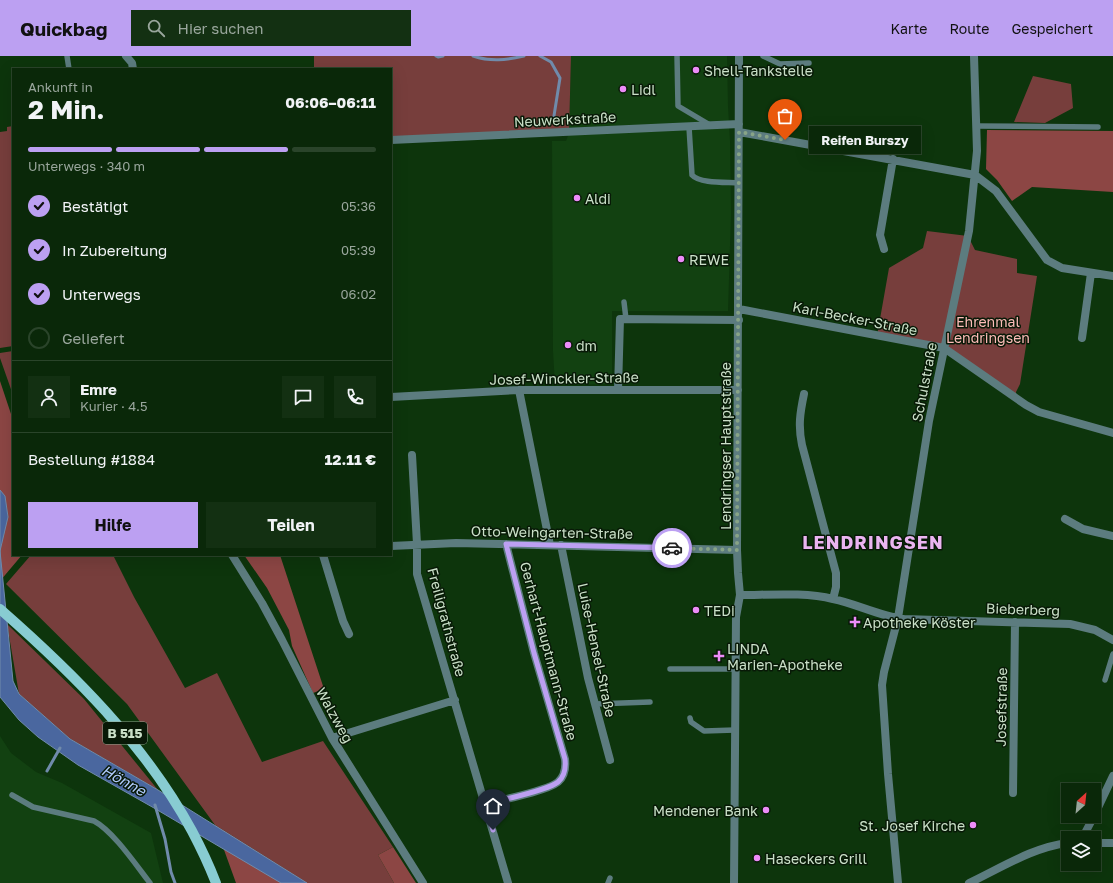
<!DOCTYPE html>
<html lang="de">
<head>
<meta charset="utf-8">
<style>
	:root { --surface:#0a2809; --page:#133012; --text:#f1f3f6; --muted:#99a69c; --line:#2a442a; --accent:#bca0f2 }
	body { margin:0; font-family:"Golos Text",sans-serif; background:var(--page); color:var(--text); height:100vh; display:flex; flex-direction:column; font-size:15px; white-space:nowrap }
	* { box-sizing:border-box; margin:0 }
	p { font-size:13px; color:var(--muted) }
	.icon { flex:none; width:22px; height:22px; fill:none; stroke:currentColor; stroke-width:2; stroke-linecap:round; stroke-linejoin:round }
	.map { position:relative; flex:1; overflow:hidden }
	.side { position:absolute; left:12px; top:12px; width:380px; height:488px; display:flex; flex-direction:column; background:var(--surface); border-radius:0px; box-shadow:0 4px 16px #0002,0 0 0 1px var(--line) }
	.side>* { flex:none }
	.needle { width:26px; rotate:27deg }
	.controls { position:absolute; left:1061px; top:727px; display:grid; gap:8px }
	.controls a { display:grid; place-items:center; width:40px; height:40px; border-radius:0px; background:var(--surface); box-shadow:0 4px 16px #0002,0 0 0 1px var(--line); font-size:20px }
	.pin { position:absolute; display:grid; place-items:center; width:34px; height:34px; color:#fff; margin:-41px -17px; border-radius:50% 50% 50% 0; rotate:-45deg; box-shadow:0 0 4px #0007 }
	.pin .icon { rotate:45deg }
	.courier { position:absolute; display:grid; place-items:center; width:40px; height:40px; margin:-20px; border:3px solid #bca0f2; border-radius:50%; background:#fff; color:#222; box-shadow:0 1px 5px #0007 }
	.bubble { position:absolute; height:28px; border-radius:0px; background:var(--surface); box-shadow:0 4px 16px #0002,0 0 0 1px var(--line); font-size:13px; font-weight:700; line-height:28px; text-align:center }
	.summary em { font-style:normal; font-weight:700 }
	.summary div { display:flex; flex-direction:column-reverse }
	.summary { display:flex; align-items:center; justify-content:space-between; height:68px; padding:0 16px }
	h1 { font-size:26px; font-weight:700; line-height:30px }
	.bar { display:grid; grid-template-columns:repeat(4,1fr); gap:6px 4px; align-content:center; height:48px; padding:0 16px }
	.bar i { height:5px; border-radius:3px; background:var(--line) }
	.bar .current { background:var(--accent) }
	.bar p { grid-column:span 4 }
	.line { display:flex; align-items:center; gap:10px; padding:0 16px; border-top:1px solid var(--line) }
	.line div { flex:1 }
	.round { display:grid; place-items:center; flex:none; width:42px; height:42px; border-radius:0px; background:var(--page) }
	ol { padding:0 16px; list-style:none }
	li { display:flex; align-items:center; gap:12px; height:44px }
	li p { margin-inline-start:auto }
	li .icon { padding:4px; border-radius:50%; background:var(--accent); color:#111; stroke-width:4 }
	li:last-child { color:var(--muted) }
	li i { width:22px; height:22px; border:2px solid var(--line); border-radius:50% }
	.primary-button { display:flex; gap:8px; margin-top:auto; padding:8px 16px }
	.primary-button a { flex:1; height:46px; border-radius:0px; background:var(--accent); color:#111; font-size:16px; font-weight:700; line-height:46px; text-align:center }
	.primary-button a+a { background:var(--page); color:var(--text) }
	header { display:flex; align-items:center; gap:24px; box-sizing:border-box; height:56px; padding:0 20px; background:var(--accent); color:#111 }
	header strong { font-size:19px }
	nav { display:flex; gap:22px; margin-inline-start:auto; font-size:14px }
	.search { width:280px; height:36px; background:var(--page); display:flex; align-items:center; gap:10px; box-sizing:border-box; padding:0 14px; border-radius:0px; color:var(--muted); font-size:15px }
	.map>svg:first-child { display:block }
	.built { fill:#124111 }
	.green { fill:#773e3c }
	.forest { fill:#8c4644 }
	.water { fill:#4a679f; stroke:#708bab }
	.lines { fill:none; stroke-linecap:round; stroke-linejoin:round }
	.stream { stroke:#708bab; stroke-width:3 }
	.service { stroke:#5c7c7f; stroke-width:5.5 }
	.minor { stroke:#5c7c7f; stroke-width:8 }
	.primary { stroke:#88ccd2; stroke-width:10 }
	.done { stroke:#88a486; stroke-width:4; stroke-dasharray:0 7.2 }
	.route { stroke:#bca0f2; stroke-width:5 }
	.poi-dot { fill:#ed8cf9; stroke:#081907; stroke-width:1.5 }
	.labels { text-anchor:middle; dominant-baseline:central; stroke-width:3; stroke-linejoin:round; paint-order:stroke }
	.shield { fill:#081907; stroke:#90a48e; stroke-width:1 }
	.shield-label { font-size:13px; font-weight:bold; fill:#cae0c8 }
	.poi-label { font-size:14px; fill:#cae0c8; stroke:#081907; text-anchor:start }
	.street-label { font-size:14px; fill:#cae0c8; stroke:#081907 }
	.park-label { font-size:14px; fill:#febdb9; stroke:#081907 }
	.water-label { font-size:15px; font-style:italic; fill:#b0cafc; stroke:#081907 }
	.district-label { font-size:18px; font-weight:bold; letter-spacing:1px; fill:#ebb5f1; stroke:#081907 }
</style>
</head>
<body>
<header>
<strong>Quickbag</strong>
<div class="search"><svg class="icon" aria-label="search" viewBox="0 0 24 24"><circle cx="10" cy="10" r="6"/><path d="M15 15l6 6"/></svg>Hier suchen</div>
<nav><a>Karte</a><a>Route</a><a>Gespeichert</a></nav>
</header>
<div class="map">
<svg width="1113" height="827" viewBox="0 0 1113 827">
	<rect width="100%" height="100%" fill="#0d350c"/>
	<path class="built" d="M571,0H727L728,50L730,85L731,157L728,255H612V321L607,328L555,329L553,295L552,85H566L569,77Z
		M0,680L11,697L36,716L62,727L151,777L163,827H0Z"/>
	<path class="green" d="M314,0H571L569,77L391,84V13H314Z
		M1033,20L1071,28L1073,52L1045,67L1014,66Z
		M13,70V290L0,292V76L7,75V71Z
		M927,175L968,180L975,194L1017,203V217L1037,220L1020,328L1016,336V343L944,292L877,280L889,212L923,192Z
		M13,295V339L0,302V297Z
		M31,499H113L134,541L185,632L217,617L262,706L323,685L393,791L378,799L394,827H307L215,769L127,648L6,528Z
		M7,568L84,643L158,734L70,683L19,638Z"/>
	<path class="forest" d="M987,74L1113,75V136L1032,131L1012,145L997,124L986,113Z
		M0,325L13,364V499H22L0,525Z
		M244,499H280L324,633L313,637L292,590L289,574L267,532Z
		M215,769L307,827H236Z
		M393,791L416,827H394L378,799Z"/>
	<path class="water" d="M0,434L5,440L8,461L0,495L13,625L19,638L70,683L158,734L307,827H281L154,752L78,709L38,681L19,664L0,641Z"/>
	<g class="lines">
		<path class="stream" d="M436,0L438,1L443,0
			M473,0C491,6 506,4 524,0
			M540,0L551,6L560,22L553,66
			M47,715L60,692
			M155,749L165,783L171,816L175,827"/>
		<path class="service" d="M67,0L69,13
			M677,0L678,50L710,69
			M763,0L780,8L809,7
			M976,70L1098,71
			M689,71L692,119C700,128 727,126 739,127
			M624,246L626,263
			M670,613H736
			M1105,624L1113,598
			M595,648L650,646
			M690,662L691,666L704,675L735,674
			M12,739L33,751L94,765C113,775 136,809 150,827
			M608,827L610,822"/>
		<path class="minor" d="M126,0L132,7L133,13
			M739,76L975,119L996,135L1047,204L1062,212L1113,220
			M391,84L739,68
			M884,193L880,179L893,103
			M739,253L944,292L1026,349L1039,356L1113,377
			M1082,282L1091,217
			M519,334L550,489
			M618,334L620,263L739,264
			M804,338C800,357 798,370 802,389L836,517V531L833,543
			M391,341L519,334H738
			M412,399L417,488V518L508,827
			M1065,463L1083,473L1113,480
			M561,489L588,622L610,704
			M391,490L456,487L737,494
			M232,499L262,547L282,584L332,682L423,827
			M323,499L343,565L349,578
			M740,539C769,539 805,536 833,543C857,548 879,560 904,563L1070,568L1095,574L1113,584
			M332,682L455,644
			M1013,737L1015,566
			M485,748C501,744 547,735 558,726C565,720 566,712 565,703L534,597L506,488
			M1094,760L1113,720
			M1080,782L1085,777L1094,760
			M1094,787H1113
			M734,827L736,561L740,539L738,517L737,494L739,0
			M898,827L888,718L882,629L884,616L898,562L929,365L969,175L977,95L974,0
			M969,827C1001,812 1033,791 1068,787"/>
		<path class="primary" d="M0,553C73,617 145,688 192,775C201,792 209,809 216,827"/>
	</g>
	<g class="lines">
		<path class="done" d="M672,492L737,494L739,76L785,84"/>
		<path class="route" d="M493,774L485,748C501,744 547,735 558,726C565,720 566,712 565,703L534,597L506,488L672,492"/>
	</g>
	<g class="poi-dot">
		<circle cx="696" cy="14" r="4"/>
		<circle cx="623" cy="33" r="4"/>
		<circle cx="577" cy="142" r="4"/>
		<circle cx="681" cy="203" r="4"/>
		<circle cx="568" cy="289" r="4"/>
		<circle cx="696" cy="554" r="4"/>
		<path d="M853 560h4v4h4v4h-4v4h-4v-4h-4v-4h4z"/>
		<path d="M717 594h4v4h4v4h-4v4h-4v-4h-4v-4h4z"/>
		<circle cx="766" cy="754" r="4"/>
		<circle cx="973" cy="769" r="4"/>
		<circle cx="757" cy="802" r="4"/>
	</g>
	<g class="labels">
		<rect class="shield" x="103" y="666" width="44" height="22" rx="3"/>
		<g class="shield-label">
			<text x="125" y="677">B 515</text>
		</g>
		<g class="poi-label">
			<text x="704" y="14">Shell-Tankstelle</text>
			<text x="631" y="33">Lidl</text>
			<text x="585" y="142">Aldi</text>
			<text x="689" y="203">REWE</text>
			<text x="576" y="289">dm</text>
			<text x="704" y="554">TEDi</text>
			<text x="863" y="566">Apotheke Köster</text>
			<text x="727" y="592">LINDA<tspan x="727" dy="16">Marien-Apotheke</tspan></text>
			<text x="758" y="754" text-anchor="end">Mendener Bank</text>
			<text x="965" y="769" text-anchor="end">St. Josef Kirche</text>
			<text x="765" y="802">Haseckers Grill</text>
		</g>
		<g class="street-label">
			<text transform="translate(565 63) rotate(-3)">Neuwerkstraße</text>
			<text transform="translate(855 262) rotate(11)">Karl-Becker-Straße</text>
			<text transform="translate(564 322) rotate(-1)">Josef-Winckler-Straße</text>
			<text transform="translate(924 326) rotate(-79)">Schulstraße</text>
			<text transform="translate(725 390) rotate(-90)">Lendringser Hauptstraße</text>
			<text transform="translate(552 476) rotate(1)">Otto-Weingarten-Straße</text>
			<text transform="translate(1023 553) rotate(2)">Bieberberg</text>
			<text transform="translate(447 566) rotate(75)">Freiligrathstraße</text>
			<text transform="translate(597 594) rotate(78)">Luise-Hensel-Straße</text>
			<text transform="translate(549 595) rotate(75)">Gerhart-Hauptmann-Straße</text>
			<text transform="translate(1001 651) rotate(-89)">Josefstraße</text>
			<text transform="translate(335 659) rotate(61)">Walzweg</text>
		</g>
		<g class="park-label">
			<text x="988" y="265">Ehrenmal<tspan x="988" dy="16">Lendringsen</tspan></text>
		</g>
		<g class="water-label">
			<text transform="translate(124 724) rotate(29)">Hönne</text>
		</g>
		<g class="district-label">
			<text x="873" y="486">LENDRINGSEN</text>
		</g>
	</g>
</svg>
<div class="controls">
<a><svg class="needle" viewBox="-14 -14 28 28"><path d="M0-13l5 13h-10z" fill="#e53935"/><path d="M0 13l5-13h-10z" fill="#99a69c"/></svg></a>
<a><svg class="icon" aria-label="layers" viewBox="0 0 24 24"><path d="M12 4l9 5-9 5-9-5zM3 14l9 5 9-5"/></svg></a>
</div>
<div class="pin" style="left:785px;top:84px;background:#ea580c"><svg class="icon" aria-label="bag" viewBox="0 0 24 24"><path d="M5 8h14l-1 12H6zM9 8a3 3 0 0 1 6 0"/></svg></div>
<div class="pin" style="left:493px;top:774px;background:#1f2937"><svg class="icon" aria-label="home" viewBox="0 0 24 24"><path d="M3 11l9-7 9 7M6 9v11h12V9"/></svg></div>
<div class="courier" style="left:672px;top:492px"><svg class="icon" aria-label="car" viewBox="0 0 24 24"><path d="M5 17H2v-5l4-1 3-4h7l3 4 3 1v5h-3M9 17h6M6 11h13"/><circle cx="7" cy="17" r="2"/><circle cx="17" cy="17" r="2"/></svg></div>
<div class="bubble" style="left:809px;top:70px;width:112px">Reifen Burszy</div>
<section class="side">
<div class="summary"><div><h1>2 Min.</h1><p>Ankunft in</p></div><em>06:06–06:11</em></div>
<div class="bar"><i class="current"></i><i class="current"></i><i class="current"></i><i></i><p>Unterwegs · 340 m</p></div>
<ol>
<li><svg class="icon" aria-label="check" viewBox="0 0 24 24"><path d="M5 12l5 5 9-10"/></svg>Bestätigt<p>05:36</p></li>
<li><svg class="icon" aria-label="check" viewBox="0 0 24 24"><path d="M5 12l5 5 9-10"/></svg>In Zubereitung<p>05:39</p></li>
<li><svg class="icon" aria-label="check" viewBox="0 0 24 24"><path d="M5 12l5 5 9-10"/></svg>Unterwegs<p>06:02</p></li>
<li><i></i>Geliefert</li>
</ol>
<div class="line" style="height:72px"><a class="round"><svg class="icon" aria-label="person" viewBox="0 0 24 24"><circle cx="12" cy="8" r="4"/><path d="M4 21q1-7 8-7t8 7"/></svg></a><div><b>Emre</b><p>Kurier · 4.5</p></div><a class="round"><svg class="icon" aria-label="chat" viewBox="0 0 24 24"><path d="M4 5h16v11H9l-5 4z"/></svg></a><a class="round"><svg class="icon" aria-label="phone" viewBox="0 0 24 24"><path d="M5 4h4l2 5-3 2q2 4 5 5l2-3 5 2v4C11 20 4 13 5 4z"/></svg></a></div>
<div class="line" style="height:52px"><div>Bestellung #1884</div><b>12.11 €</b></div>
<div class="primary-button"><a>Hilfe</a><a>Teilen</a></div>
</section>
</div>
</body>
</html>
